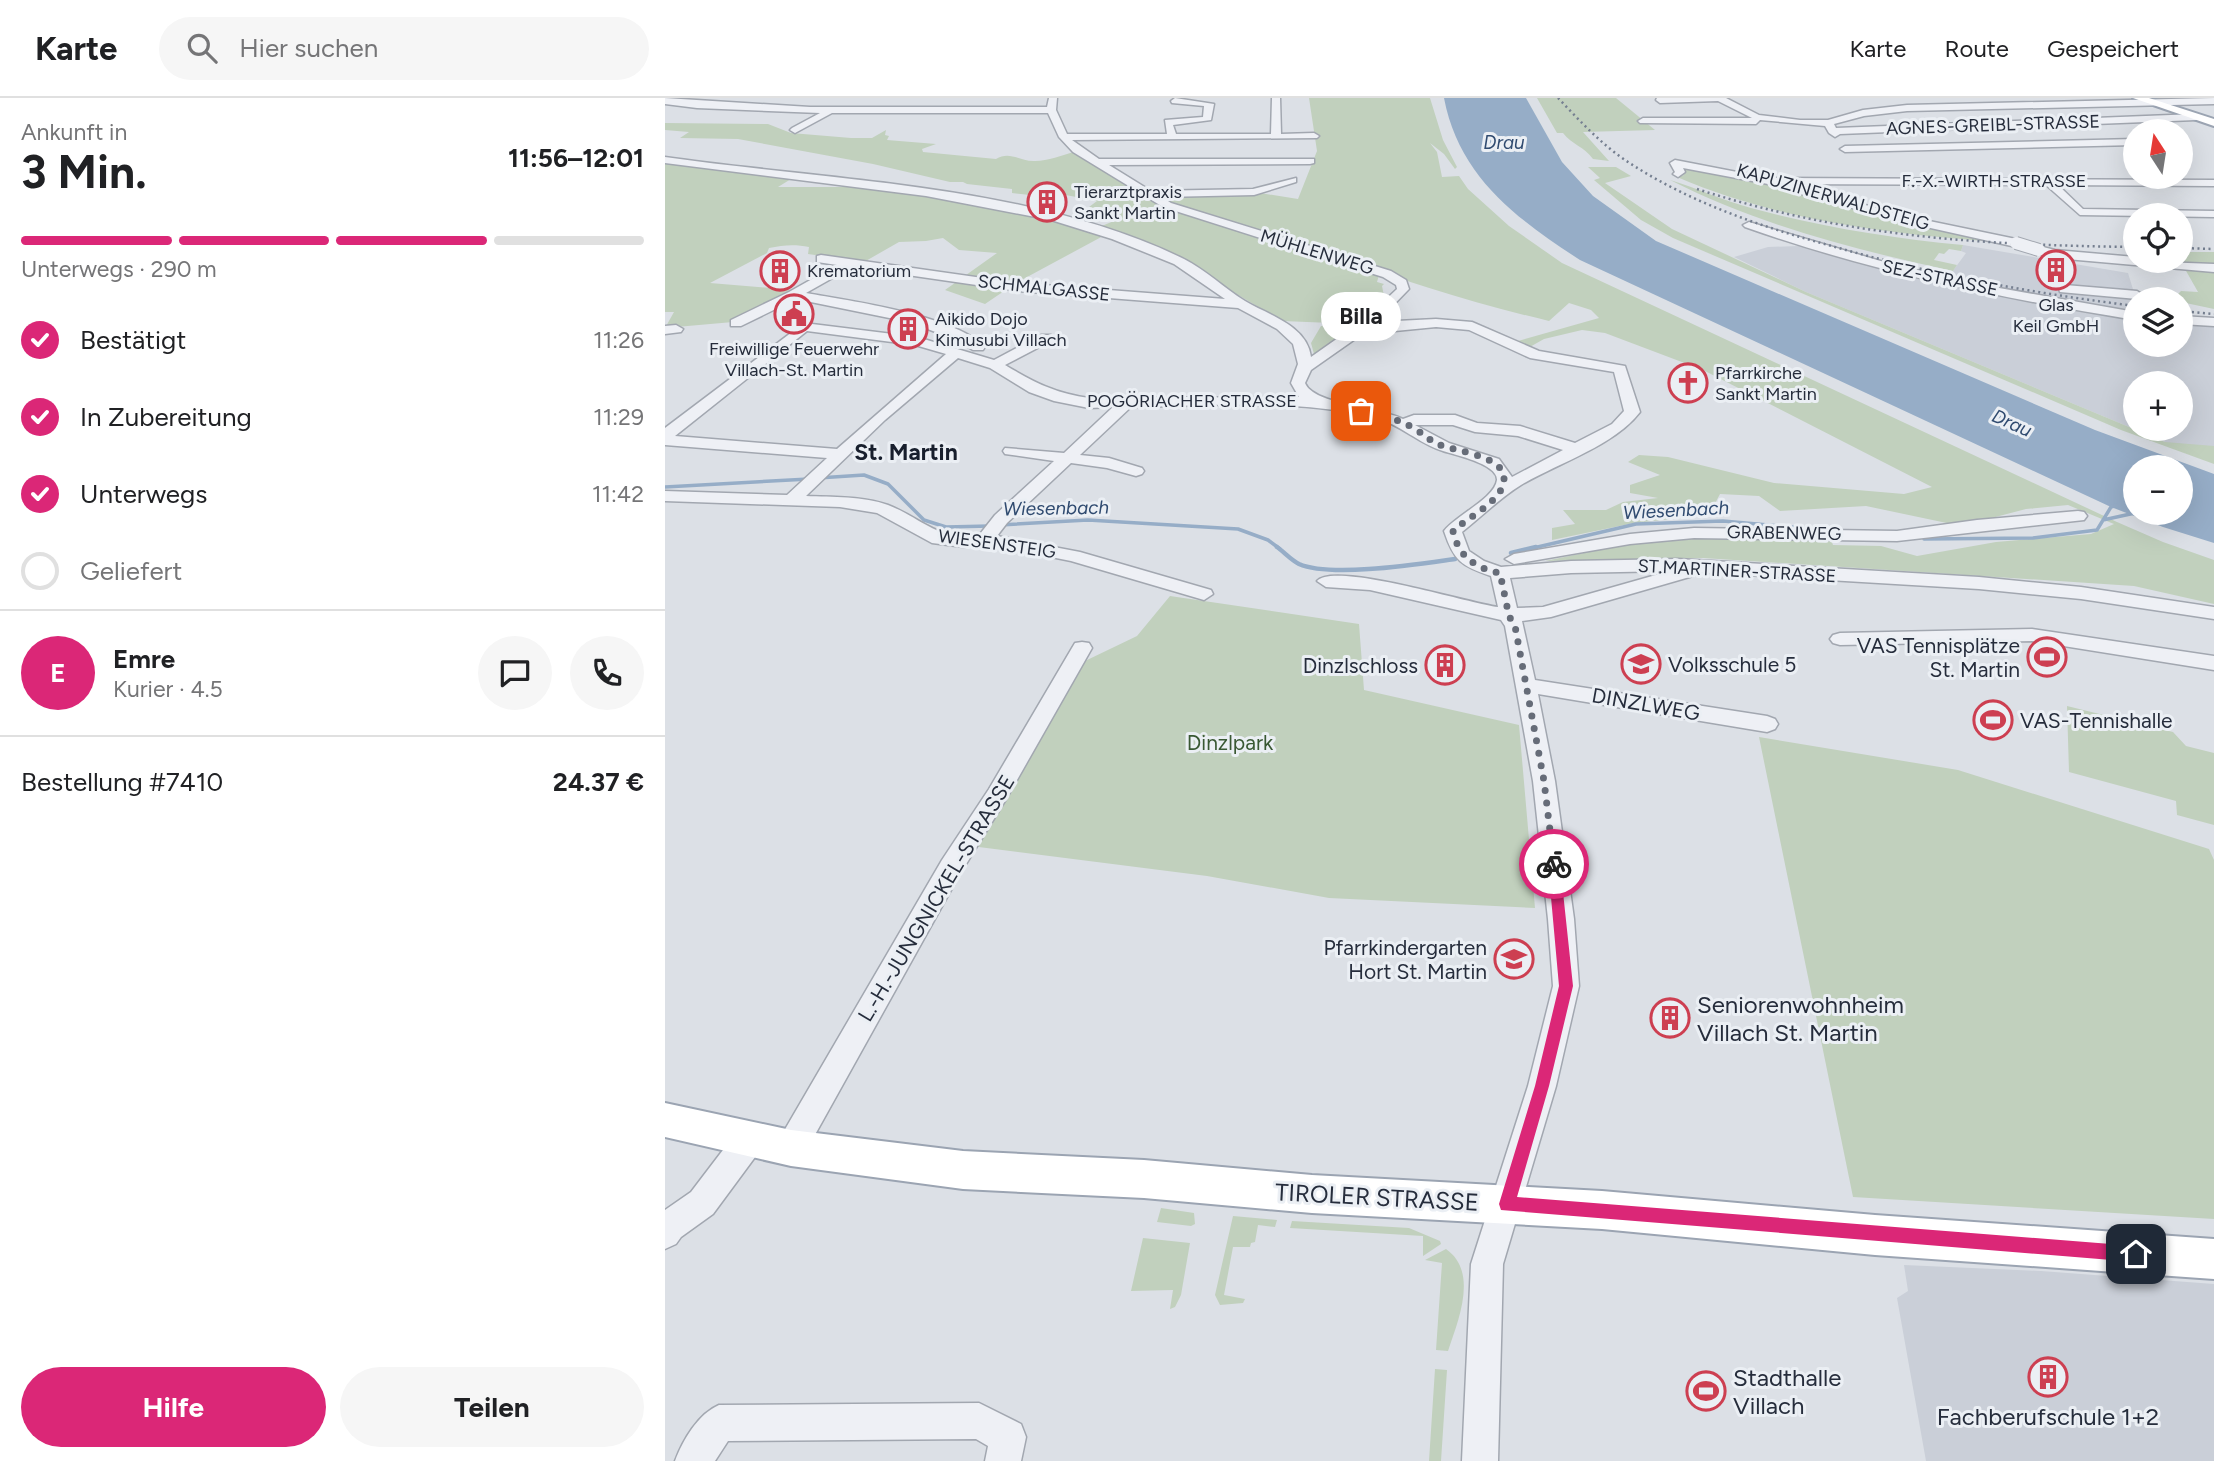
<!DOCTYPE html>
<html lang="de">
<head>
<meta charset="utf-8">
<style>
	:root { --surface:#fff; --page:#f6f6f6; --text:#202124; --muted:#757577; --line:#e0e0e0; --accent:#db2777 }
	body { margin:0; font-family:Figtree,sans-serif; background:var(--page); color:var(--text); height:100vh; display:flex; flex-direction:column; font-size:26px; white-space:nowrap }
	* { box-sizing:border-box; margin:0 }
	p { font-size:23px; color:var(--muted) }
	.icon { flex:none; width:38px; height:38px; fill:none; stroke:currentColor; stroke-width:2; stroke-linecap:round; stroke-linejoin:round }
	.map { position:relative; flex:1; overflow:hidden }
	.drawer { display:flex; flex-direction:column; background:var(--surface); width:665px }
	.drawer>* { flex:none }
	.needle { width:46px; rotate:348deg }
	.tools { position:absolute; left:1458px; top:21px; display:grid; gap:14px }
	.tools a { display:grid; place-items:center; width:70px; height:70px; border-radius:50%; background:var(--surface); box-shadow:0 7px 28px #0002; font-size:35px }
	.pin { position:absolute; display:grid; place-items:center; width:60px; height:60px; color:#fff; margin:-30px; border-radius:14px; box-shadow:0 4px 10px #0006 }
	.courier { position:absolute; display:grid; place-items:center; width:70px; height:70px; margin:-35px; border:5px solid #db2777; border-radius:50%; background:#fff; color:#222; box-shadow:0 2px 9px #0007 }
	.bubble { position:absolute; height:49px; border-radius:24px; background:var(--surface); box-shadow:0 7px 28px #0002; font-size:23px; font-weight:700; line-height:49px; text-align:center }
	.overview em { font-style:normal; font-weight:700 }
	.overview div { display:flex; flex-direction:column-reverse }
	.overview { display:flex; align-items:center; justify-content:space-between; height:119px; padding:0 21px }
	h1 { font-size:46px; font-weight:700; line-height:52px }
	.bar { display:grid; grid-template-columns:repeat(4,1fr); gap:10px 7px; align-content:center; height:84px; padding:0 21px }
	.bar i { height:9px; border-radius:5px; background:var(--line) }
	.bar .on { background:var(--accent) }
	.bar p { grid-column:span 4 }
	.line { display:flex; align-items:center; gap:18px; padding:0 21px; border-top:2px solid var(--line) }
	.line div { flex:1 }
	.round { display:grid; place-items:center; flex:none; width:74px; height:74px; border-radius:37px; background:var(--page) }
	ol { padding:0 21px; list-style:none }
	li { display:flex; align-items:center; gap:21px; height:77px }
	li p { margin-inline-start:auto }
	li .icon { padding:7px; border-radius:50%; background:var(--accent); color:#fff; stroke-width:4 }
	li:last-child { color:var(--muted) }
	li i { width:38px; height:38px; border:4px solid var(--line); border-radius:50% }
	.primary-button { display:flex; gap:14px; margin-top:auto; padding:14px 21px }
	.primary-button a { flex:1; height:80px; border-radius:42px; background:var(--accent); color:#fff; font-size:28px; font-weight:700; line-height:80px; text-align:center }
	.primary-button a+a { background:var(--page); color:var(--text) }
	header { display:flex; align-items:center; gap:42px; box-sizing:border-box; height:98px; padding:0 35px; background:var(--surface); border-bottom:2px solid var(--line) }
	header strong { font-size:33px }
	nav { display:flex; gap:38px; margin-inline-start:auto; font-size:24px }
	.search { width:490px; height:63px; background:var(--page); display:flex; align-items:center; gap:18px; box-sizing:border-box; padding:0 24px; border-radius:38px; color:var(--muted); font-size:26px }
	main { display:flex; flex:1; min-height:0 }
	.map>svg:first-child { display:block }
	.built { fill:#cacfd8; fill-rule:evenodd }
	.green { fill:#c1d0bd }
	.water { fill:#96adc7; fill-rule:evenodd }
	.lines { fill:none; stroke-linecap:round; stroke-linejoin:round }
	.stream-far1 { stroke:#96adc7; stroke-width:3.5 }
	.stream { stroke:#96adc7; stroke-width:4.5 }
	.minor-casing { stroke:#a2a7b0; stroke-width:3 }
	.major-casing { stroke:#9ba4b2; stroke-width:4 }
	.minor { fill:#eef0f5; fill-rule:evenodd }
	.major { fill:#fff; fill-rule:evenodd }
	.rail { stroke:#757f90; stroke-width:2.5; stroke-dasharray:2 3.5; stroke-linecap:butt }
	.minor-bridge-casing { stroke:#a2a7b0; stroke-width:14; stroke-linecap:butt }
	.minor-bridge { stroke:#eef0f5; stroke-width:12 }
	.route { fill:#db2777 }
	.done { stroke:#666c78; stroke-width:7; stroke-dasharray:0 12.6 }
	.labels { text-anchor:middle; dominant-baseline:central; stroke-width:6; stroke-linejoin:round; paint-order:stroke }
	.far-street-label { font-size:18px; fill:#262d3c; stroke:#ebeff4 }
	.far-poi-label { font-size:18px; fill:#262d3c; stroke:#ebeff4; text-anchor:start }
	.far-water-label { font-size:19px; font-style:italic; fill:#304b70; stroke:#ebeff4 }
	.poi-label { font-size:21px; fill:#262d3c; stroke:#ebeff4; text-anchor:end }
	.street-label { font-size:21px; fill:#262d3c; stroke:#ebeff4 }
	.park-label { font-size:21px; fill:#395833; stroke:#ebeff4 }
	.far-district-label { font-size:23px; font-weight:bold; fill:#181f2d; stroke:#ebeff4 }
	.near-poi-label { font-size:24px; fill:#262d3c; stroke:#ebeff4; text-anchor:start }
	.near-street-label { font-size:24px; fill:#262d3c; stroke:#ebeff4 }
</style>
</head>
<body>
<header>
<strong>Karte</strong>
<div class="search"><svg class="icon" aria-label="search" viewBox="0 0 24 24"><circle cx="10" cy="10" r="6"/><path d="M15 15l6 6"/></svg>Hier suchen</div>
<nav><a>Karte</a><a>Route</a><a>Gespeichert</a></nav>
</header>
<main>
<section class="drawer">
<div class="overview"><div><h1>3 Min.</h1><p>Ankunft in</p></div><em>11:56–12:01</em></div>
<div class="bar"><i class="on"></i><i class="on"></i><i class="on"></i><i></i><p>Unterwegs · 290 m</p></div>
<ol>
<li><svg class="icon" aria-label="check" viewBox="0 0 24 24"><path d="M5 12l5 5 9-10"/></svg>Bestätigt<p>11:26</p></li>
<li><svg class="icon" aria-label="check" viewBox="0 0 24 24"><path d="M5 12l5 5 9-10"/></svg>In Zubereitung<p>11:29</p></li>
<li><svg class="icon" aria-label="check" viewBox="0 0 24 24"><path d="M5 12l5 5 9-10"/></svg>Unterwegs<p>11:42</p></li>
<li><i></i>Geliefert</li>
</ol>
<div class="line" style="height:126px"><b class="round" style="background:var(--accent);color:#fff">E</b><div><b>Emre</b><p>Kurier · 4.5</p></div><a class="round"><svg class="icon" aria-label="chat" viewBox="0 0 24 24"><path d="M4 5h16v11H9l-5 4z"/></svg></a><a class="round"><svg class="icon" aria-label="phone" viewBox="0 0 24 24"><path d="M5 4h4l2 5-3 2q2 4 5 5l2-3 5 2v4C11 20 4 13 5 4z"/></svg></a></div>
<div class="line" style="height:91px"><div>Bestellung #7410</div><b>24.37 €</b></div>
<div class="primary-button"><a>Hilfe</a><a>Teilen</a></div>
</section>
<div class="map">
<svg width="1549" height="1363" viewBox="0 0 1549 1363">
	<rect width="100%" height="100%" fill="#dce0e6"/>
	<path class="built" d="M1298,147L1463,175L1471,201L1470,247H1516V228L1549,226V360L1500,344L1141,194L1069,159L1103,149L1134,148L1279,185L1301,155L1296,153ZM1470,285H1516V331H1470Z
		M1239,1167L1376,1173L1549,1186V1363H1261L1232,1200L1243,1193Z"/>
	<path class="green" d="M644,0H765L778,42L792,69L790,71L779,56L765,45L772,54L777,79L794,78L803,91L844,128L897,165L1452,424L1498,444L1549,462V506L1469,488L1038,460L880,463L987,441L1046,437L1165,439L1168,447L1216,448L1252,458L1331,444L1426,436L1449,426L1403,407L1361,411L1296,428L1201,408L1115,413L1094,398L1055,396L1044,417L969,425L887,442V430L910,426L898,412H941L958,404L993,400L965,395V387L995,377L963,364L974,357L1003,359L1109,385L1239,396L1267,389L1038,272L940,235L917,232L879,241L863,250L853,243L934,220L926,212L904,205L884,223C804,204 727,180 651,150L644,154L714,177L712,184L719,186L717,188L719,198L692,226L617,223L490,148L432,130L456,120L424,109L432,103L385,94L374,98L347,95V91L302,86L298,84H285L208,66L73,41L15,40L24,34L0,32V25L103,26L126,35L186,40H207L221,32L220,37L224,38L222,42L271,46L257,51L258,54L331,61C345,52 356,64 370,63C383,63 397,57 409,54L484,101L512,115L516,111L492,99L595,95L633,101L652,53Z
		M872,0H951L990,32L918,34L944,63L928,61C919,48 907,47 898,35H892Z
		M0,62L126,81L113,89H199L333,105L440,137L351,185L320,206L280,192L332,155L294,152L278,140L261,143L234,144L199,164L143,156L144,149C130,146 118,147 104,150L102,155L45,185L130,192L68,224L0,230L9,214H0Z
		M1014,68L1107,82L1339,144C1228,137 1115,123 1012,79L1019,77Z
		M923,69H951L966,78L940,85L1007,131L1141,194L1500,344L1549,348V366L1456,332L1008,140L976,122L929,82L935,80Z
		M1005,82C1032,90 1059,103 1086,110C1156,129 1226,140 1298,147L1296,153L1284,151L1279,156L1274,155L1269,162L1292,167L1288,173C1191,152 1094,127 1005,82Z
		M1516,154H1549V211L1516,204V201H1499L1511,198L1516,193L1533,194L1516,164L1499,163H1516Z
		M656,228L686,229L687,230L649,256L646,245Z
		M505,498L694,526L699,592L854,627L870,810L664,800L542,778L298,747L420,563L472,538Z
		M1402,608L1508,634L1521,648L1549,655V727L1512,717L1511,703L1404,674Z
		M1094,639L1293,672L1544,751L1549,762V1121L1188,1099Z
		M496,1110L529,1115L530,1126L526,1128L492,1124Z
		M568,1118L612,1122L610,1129L593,1127L590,1144L586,1145L585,1149H568L559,1197L580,1201L578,1205L555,1207L550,1197Z
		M627,1123L744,1130L775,1143L776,1146L758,1158V1138L625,1130Z
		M478,1140L525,1145L516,1197L510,1209L505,1211L508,1192L466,1193Z
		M781,1151C814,1174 793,1223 783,1253L771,1252L777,1165L760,1162Z
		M770,1271L782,1272L776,1363H764Z"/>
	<path class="water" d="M779,0H861L897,64L928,98L991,143L1430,332L1549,376V445L1498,429L1446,409L915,162C852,121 794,79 779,0ZM1470,369H1516V415H1470Z"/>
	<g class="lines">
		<path class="stream-far1" d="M153,380L199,377L223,386L259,422L281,429L325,428
			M0,389L144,381
			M1438,422L1470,415
			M335,427L423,422L573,431L603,442L615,451
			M1259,441L1368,440L1432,432L1446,409L1452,407
			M864,451L971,426L1058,423L1139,430"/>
		<path class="stream" d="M612,449C619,454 626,462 634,466C666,480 754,466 790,461
			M846,455L871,449"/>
		<g class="minor-casing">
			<path id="minor" d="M0,0L145,9H382L384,0H392L391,12L402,36H502L500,22L538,19L539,8L507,5L506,3L510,0L549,6L546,22L508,27L511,36H606L607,0H615L616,36L649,35L654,38L652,40L407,42L434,61H649V65L645,66L444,67L486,93L588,91L631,80V84L589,97L497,99L506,105L726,173L741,182L744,191L712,224L771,221L807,224L874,253L960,268L975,314C949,348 893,365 856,387C835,400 816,419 797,434L804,453L819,463L836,469L906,463L1013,461L1314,479L1416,489L1549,509V521L1416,501L1314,491L1030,474L1028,478L886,519L857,523L870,582L1102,618L1110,621L1113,626L1110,631L1102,634L873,596L890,683L909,821L914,888L891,988L838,1166L833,1363H797L806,1166L863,988L888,888L883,821L868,683L840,528L836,522L705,492L661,489L652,483C668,463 803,505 833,509L826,478C796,468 789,463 779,433C790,418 830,400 832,382C833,366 790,357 778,353C754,346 735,326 711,320C632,300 548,308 466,309L415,357L444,360L477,370L479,373L477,376L471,378L442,370L406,365L342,425L332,438L415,454L546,492L548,496L539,502L406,463L321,446L299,449L267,445L212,415L175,409L0,403V393L122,397L162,360L0,347V330L139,225L252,239L329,262L376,237H386V243L340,267C370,285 390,295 424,300L634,299L626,285L633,266L628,246L612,231L573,210L353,193L187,169L141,195C186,203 289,217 320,249L318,252H308L289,241L244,224L131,201L76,228H66V222L124,194L172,167L152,164V158L156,157L353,185L560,201L509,166L447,141L386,122L261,98L0,65V59C167,83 365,86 519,161C541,172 559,190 580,203C603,217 642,227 646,259L700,221L732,191L731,187L718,179L498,109L408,54L394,39L383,15H167L130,35L125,32L127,30L155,15L32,10L0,6ZM771,229L804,232L865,260L949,274L959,313L947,326L910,345L855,328L812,325L790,317H749L738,321C715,309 649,307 640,285L646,272L703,232L730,233ZM142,233L250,247L281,256L172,351L10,338ZM293,260L325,270L364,294L389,303L424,310L448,309L399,355L340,350L338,353L340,356L389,363L330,417L315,436C270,443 261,422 223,407C199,398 167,399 141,398L220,322ZM750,327H788L810,334L853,338L898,352L847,379L834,361L784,345ZM1005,473L878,509L852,510L845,480L906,475Z
				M992,0H1061L1094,17L1135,22H1163L1198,12L1242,7L1549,0V6L1242,13L1199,18L1169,26L1171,30L1531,16L1536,19L1531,22L1175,36L1170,39L1164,35L1160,28L1095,22L1091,26L975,25L973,23L978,20H1087L1053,3L995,5L991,2Z
				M1470,41V47L1180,54L1175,51L1180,48Z
				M1010,62L1103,80L1549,82V88L1393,87L1418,111L1549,113V119L1415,117L1381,87L1103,86L1018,70L1020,74L1013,79L1008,76L1010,74L1005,65Z
				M1126,87L1245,119L1351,141L1357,145L1351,149L1243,125L1122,92L1121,90Z
				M1084,124L1229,167L1323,188L1470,214V222C1337,200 1207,174 1080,129L1078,127Z
				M1374,148L1390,152L1470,159V163L1549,166V174L1390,160L1370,155L1368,152Z
				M1400,187L1472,193L1478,197L1472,201L1395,194L1394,191Z
				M1516,218L1549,220V228L1516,226Z
				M11,227L18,231L16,234L0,236V228Z
				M1413,413L1419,414L1422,418L1419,422L1232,443L1029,440L965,446L849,466L840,461L849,456L965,436L1029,430L1232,433L1312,422Z
				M1367,531L1549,558V572L1367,543L1175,547L1168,545L1165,541L1168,537L1175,535Z
				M417,544L424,545L427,550L340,703L295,776L137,1060L126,1065L115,1060L111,1050L115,1040L277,762L324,691L407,550L410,545Z
				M85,1026L96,1031L100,1041L96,1051L48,1116L16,1139L11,1146L0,1151V1112L26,1094L74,1031Z
				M314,1305L356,1326L361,1339L356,1363H320L323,1348L311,1341L63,1343L50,1363H10C18,1342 33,1316 54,1307Z"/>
		</g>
		<g class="major-casing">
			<path id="major" d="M1468,0H1484L1549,21V28Z
				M0,1005L126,1032L298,1053L479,1062L647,1077L937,1093L1210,1117L1549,1141V1181L1210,1157L937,1131L647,1115L479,1100L298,1091L126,1068L0,1039Z"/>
		</g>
		<use href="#minor" class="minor"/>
		<use href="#major" class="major"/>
		<path class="rail" d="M893,0C915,23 937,47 963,64C1024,104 1094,128 1163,147C1264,176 1366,195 1470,208
			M1032,91C1181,139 1314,147 1470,149
			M1516,150L1549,151
			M1516,213L1549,216"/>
		<g class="minor-bridge-casing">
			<path id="minor-bridge" d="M1351,145L1374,152"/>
		</g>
		<use href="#minor-bridge" class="minor-bridge"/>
	</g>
	<path class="route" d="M889,761L895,766L908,888L884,988L852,1099L1471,1148L1476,1150L1479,1156L1476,1161L1471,1164L836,1112L834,1106L870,988L894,888L883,766Z"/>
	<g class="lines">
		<path class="done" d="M696,313C715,316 734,321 752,332C760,338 766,343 775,347C790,353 839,358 839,380C840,402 802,420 788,433C793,458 810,470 835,475L844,518L850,528L879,683L889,766"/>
	</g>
	<defs>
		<g id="building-ring" transform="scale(2.0125)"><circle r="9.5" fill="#ebeff4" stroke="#cd3f51" stroke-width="1.5"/><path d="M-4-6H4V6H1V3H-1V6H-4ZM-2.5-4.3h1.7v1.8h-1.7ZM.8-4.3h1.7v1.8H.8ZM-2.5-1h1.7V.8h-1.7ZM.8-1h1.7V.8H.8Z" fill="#cd3f51"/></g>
		<g id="civic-ring" transform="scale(2.0125)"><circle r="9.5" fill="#ebeff4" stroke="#cd3f51" stroke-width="1.5"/><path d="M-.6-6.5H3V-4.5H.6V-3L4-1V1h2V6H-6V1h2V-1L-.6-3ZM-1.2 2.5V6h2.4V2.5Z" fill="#cd3f51"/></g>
		<g id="church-ring" transform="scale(2.0125)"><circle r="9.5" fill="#ebeff4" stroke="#cd3f51" stroke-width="1.5"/><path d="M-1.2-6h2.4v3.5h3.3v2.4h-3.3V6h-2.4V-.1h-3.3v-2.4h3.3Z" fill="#cd3f51"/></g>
		<g id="stadium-ring" transform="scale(2.0125)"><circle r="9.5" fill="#ebeff4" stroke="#cd3f51" stroke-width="1.5"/><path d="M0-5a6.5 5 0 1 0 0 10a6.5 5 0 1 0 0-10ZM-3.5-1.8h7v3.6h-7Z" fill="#cd3f51"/></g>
		<g id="school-ring" transform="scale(2.0125)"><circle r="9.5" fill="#ebeff4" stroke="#cd3f51" stroke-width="1.5"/><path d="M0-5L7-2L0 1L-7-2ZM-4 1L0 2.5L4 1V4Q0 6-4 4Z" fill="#cd3f51"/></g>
	</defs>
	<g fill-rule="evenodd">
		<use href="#building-ring" x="382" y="104"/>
		<use href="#building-ring" x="1391" y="172"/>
		<use href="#building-ring" x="115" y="173"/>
		<use href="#civic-ring" x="129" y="216"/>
		<use href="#building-ring" x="243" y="231"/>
		<use href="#church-ring" x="1023" y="285"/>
		<use href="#stadium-ring" x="1382" y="559"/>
		<use href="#school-ring" x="976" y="566"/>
		<use href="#building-ring" x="780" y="567"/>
		<use href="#stadium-ring" x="1328" y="622"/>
		<use href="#school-ring" x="849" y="861"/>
		<use href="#building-ring" x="1005" y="920"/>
		<use href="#building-ring" x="1383" y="1279"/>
		<use href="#stadium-ring" x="1041" y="1293"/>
	</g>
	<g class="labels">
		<g class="far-street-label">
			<text transform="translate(1328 27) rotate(-2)">AGNES-GREIBL-STRASSE</text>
			<text x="1329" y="83">F.-X.-WIRTH-STRASSE</text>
			<text transform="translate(1168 99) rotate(16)">KAPUZINERWALDSTEIG</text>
			<text transform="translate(652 154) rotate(17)">MÜHLENWEG</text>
			<text transform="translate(1275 180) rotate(12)">SEZ-STRASSE</text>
			<text transform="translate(379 190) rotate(6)">SCHMALGASSE</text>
			<text x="527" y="303">POGÖRIACHER STRASSE</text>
			<text transform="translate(1119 435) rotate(1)">GRABENWEG</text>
			<text transform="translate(332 446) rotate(8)">WIESENSTEIG</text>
			<text transform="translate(1072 473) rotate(3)">ST.MARTINER-STRASSE</text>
		</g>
		<g class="far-poi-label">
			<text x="409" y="94">Tierarztpraxis<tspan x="409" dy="21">Sankt Martin</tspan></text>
			<text x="142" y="173">Krematorium</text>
			<text x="1391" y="207" text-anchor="middle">Glas<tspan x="1391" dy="21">Keil GmbH</tspan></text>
			<text x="270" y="221">Aikido Dojo<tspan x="270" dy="21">Kimusubi Villach</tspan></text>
			<text x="129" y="251" text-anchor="middle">Freiwillige Feuerwehr<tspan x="129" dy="21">Villach-St. Martin</tspan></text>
			<text x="1050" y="275">Pfarrkirche<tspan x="1050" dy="21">Sankt Martin</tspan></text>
		</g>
		<g class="far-water-label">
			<text x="839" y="44">Drau</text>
			<text transform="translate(1347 325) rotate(24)">Drau</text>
			<text transform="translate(391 410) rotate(-1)">Wiesenbach</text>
			<text transform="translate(1011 412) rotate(-3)">Wiesenbach</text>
		</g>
		<g class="poi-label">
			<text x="1355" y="547">VAS Tennisplätze<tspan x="1355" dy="24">St. Martin</tspan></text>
			<text x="1003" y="566" text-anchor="start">Volksschule 5</text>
			<text x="753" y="567">Dinzlschloss</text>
			<text x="1355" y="622" text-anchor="start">VAS-Tennishalle</text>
			<text x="822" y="849">Pfarrkindergarten<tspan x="822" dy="24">Hort St. Martin</tspan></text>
		</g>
		<g class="street-label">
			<text transform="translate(981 606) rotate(10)">DINZLWEG</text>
			<text transform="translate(271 800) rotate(-59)">L.-H.-JUNGNICKEL-STRASSE</text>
		</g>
		<g class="park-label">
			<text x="565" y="644">Dinzlpark</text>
		</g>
		<g class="far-district-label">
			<text x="241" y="354">St. Martin</text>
		</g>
		<g class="near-poi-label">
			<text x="1032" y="906">Seniorenwohnheim<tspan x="1032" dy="28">Villach St. Martin</tspan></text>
			<text x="1068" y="1279">Stadthalle<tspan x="1068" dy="28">Villach</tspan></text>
			<text x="1383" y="1318" text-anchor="middle">Fachberufschule 1+2</text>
		</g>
		<g class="near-street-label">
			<text transform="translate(712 1099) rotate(3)">TIROLER STRASSE</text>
		</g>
	</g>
</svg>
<div class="tools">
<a><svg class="needle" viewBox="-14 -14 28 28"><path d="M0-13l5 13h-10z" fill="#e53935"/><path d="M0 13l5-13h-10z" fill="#757577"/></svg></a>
<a><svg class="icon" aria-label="locate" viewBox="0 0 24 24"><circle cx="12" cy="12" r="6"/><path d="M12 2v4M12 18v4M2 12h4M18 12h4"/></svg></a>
<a><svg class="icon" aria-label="layers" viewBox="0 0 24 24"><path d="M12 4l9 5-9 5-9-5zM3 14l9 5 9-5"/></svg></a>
<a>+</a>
<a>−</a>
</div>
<div class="pin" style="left:696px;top:313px;background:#ea580c"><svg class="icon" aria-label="bag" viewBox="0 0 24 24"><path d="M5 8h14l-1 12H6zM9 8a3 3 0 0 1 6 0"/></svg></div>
<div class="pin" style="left:1471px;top:1156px;background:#1f2937"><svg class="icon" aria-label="home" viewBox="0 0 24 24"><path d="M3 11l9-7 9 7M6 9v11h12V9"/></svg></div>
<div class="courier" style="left:889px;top:766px"><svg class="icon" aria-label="bike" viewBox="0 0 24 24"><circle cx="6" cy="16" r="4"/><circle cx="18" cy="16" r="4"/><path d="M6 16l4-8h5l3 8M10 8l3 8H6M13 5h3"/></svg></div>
<div class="bubble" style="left:656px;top:194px;width:80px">Billa</div>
</div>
</main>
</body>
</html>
